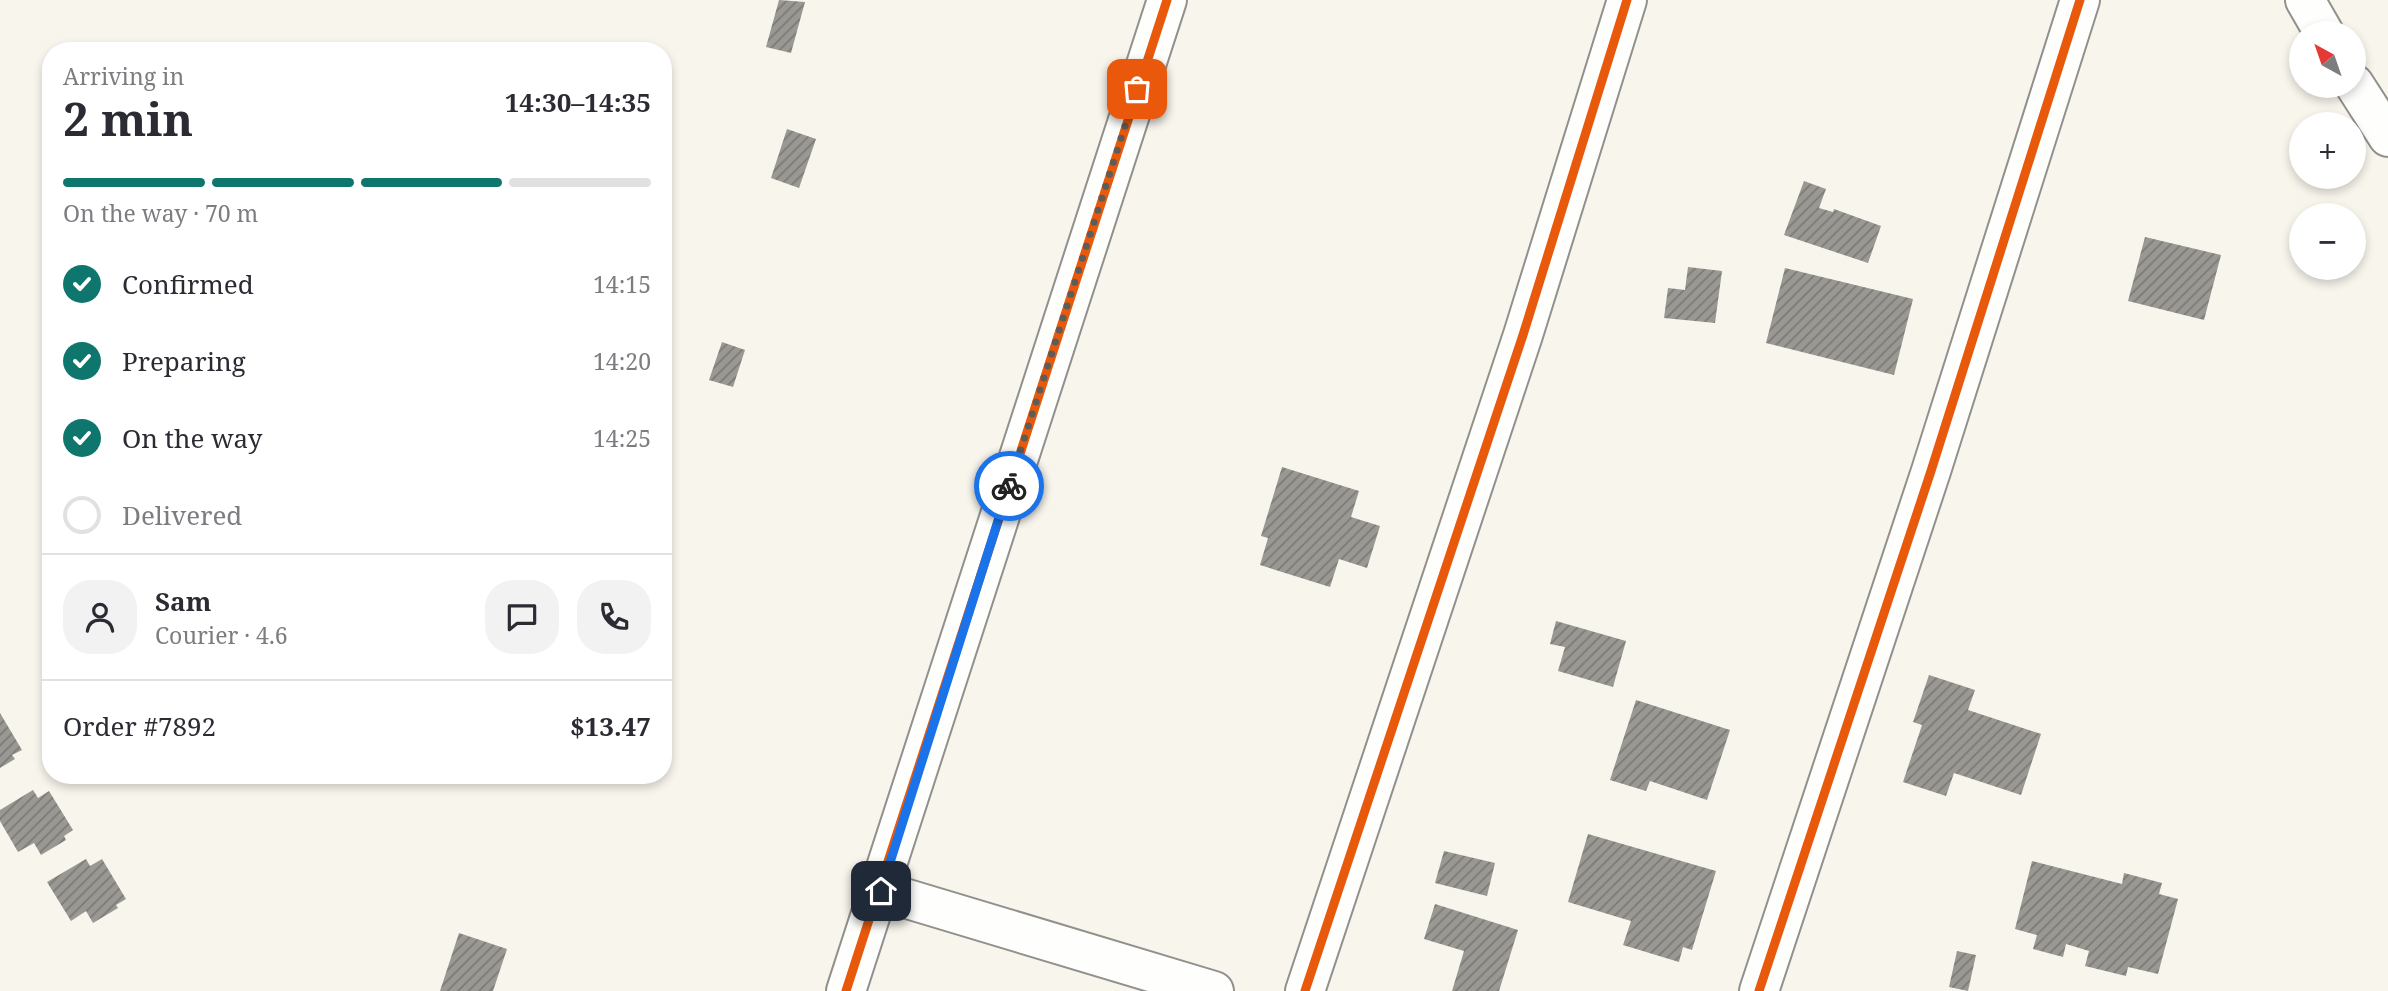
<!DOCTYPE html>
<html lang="en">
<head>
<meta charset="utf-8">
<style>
	:root { --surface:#fff; --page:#f2f2f3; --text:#2b2b33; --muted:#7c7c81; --line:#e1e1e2; --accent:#0f766e }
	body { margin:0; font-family:"Noto Serif",serif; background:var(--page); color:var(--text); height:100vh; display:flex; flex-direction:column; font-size:26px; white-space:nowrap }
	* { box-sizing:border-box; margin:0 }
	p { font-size:23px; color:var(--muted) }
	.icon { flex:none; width:38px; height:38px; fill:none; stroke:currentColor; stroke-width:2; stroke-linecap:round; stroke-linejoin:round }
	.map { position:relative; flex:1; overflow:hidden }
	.panel { position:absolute; left:42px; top:42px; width:630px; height:742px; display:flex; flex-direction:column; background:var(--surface); border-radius:28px; box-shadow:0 4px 10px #0003 }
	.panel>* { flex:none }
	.needle { width:46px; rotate:320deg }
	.tools { position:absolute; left:2289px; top:21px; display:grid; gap:14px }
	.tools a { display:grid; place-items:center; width:77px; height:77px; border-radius:50%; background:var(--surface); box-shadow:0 4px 10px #0003; font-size:35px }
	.pin { position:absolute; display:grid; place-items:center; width:60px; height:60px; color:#fff; margin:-30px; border-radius:14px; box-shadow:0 4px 10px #0006 }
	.courier { position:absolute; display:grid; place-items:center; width:70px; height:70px; margin:-35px; border:5px solid #1a73e8; border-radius:50%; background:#fff; color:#222; box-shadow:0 2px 9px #0007 }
	.head em { font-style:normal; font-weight:700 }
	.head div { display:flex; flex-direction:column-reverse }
	.head { display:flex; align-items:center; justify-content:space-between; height:119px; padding:0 21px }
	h1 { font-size:46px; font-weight:700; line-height:52px }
	.bar { display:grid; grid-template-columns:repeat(4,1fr); gap:10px 7px; align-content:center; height:84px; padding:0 21px }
	.bar i { height:9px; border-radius:5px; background:var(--line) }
	.bar .current { background:var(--accent) }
	.bar p { grid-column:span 4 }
	.line { display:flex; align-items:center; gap:18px; padding:0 21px; border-top:2px solid var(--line) }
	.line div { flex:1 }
	.round { display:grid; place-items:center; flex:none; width:74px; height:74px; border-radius:28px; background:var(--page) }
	ol { padding:0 21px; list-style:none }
	li { display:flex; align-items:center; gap:21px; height:77px }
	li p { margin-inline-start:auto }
	li .icon { padding:7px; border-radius:50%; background:var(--accent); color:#fff; stroke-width:4 }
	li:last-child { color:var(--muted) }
	li i { width:38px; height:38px; border:4px solid var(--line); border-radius:50% }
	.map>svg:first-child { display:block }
	.building { fill:url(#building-hatch) }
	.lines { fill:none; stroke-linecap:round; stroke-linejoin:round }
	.minor-casing { stroke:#91908c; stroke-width:42 }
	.minor { stroke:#fefefc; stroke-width:38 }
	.cycleway-casing { stroke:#fff; stroke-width:13 }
	.cycleway { stroke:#e8590c; stroke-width:9 }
	.done { stroke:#5d5c59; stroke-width:7; stroke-dasharray:0 12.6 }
	.route { stroke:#1a73e8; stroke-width:9 }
</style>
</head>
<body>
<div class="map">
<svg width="2388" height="991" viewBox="0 0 2388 991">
	<defs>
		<pattern id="building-hatch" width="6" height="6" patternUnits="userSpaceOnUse" patternTransform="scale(1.75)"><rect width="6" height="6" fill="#9a9893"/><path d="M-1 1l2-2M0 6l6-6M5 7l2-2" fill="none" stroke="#7c7a76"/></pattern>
	</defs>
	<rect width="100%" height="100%" fill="#f8f5ed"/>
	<path class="building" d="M779,0L805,2L791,53L766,47Z
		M787,129L816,139L799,188L771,178Z
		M1804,181L1826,189L1819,208L1833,212L1834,209L1881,226L1868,263L1784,235Z
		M2145,237L2221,255L2204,320L2128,301Z
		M1688,267L1722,271L1715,323L1664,318L1668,288L1685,290Z
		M1785,268L1913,299L1894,375L1766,343Z
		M722,342L745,350L733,387L709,380Z
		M1282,467L1359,491L1351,517L1380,526L1367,568L1339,559L1330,587L1260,565L1268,538L1261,536Z
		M1556,621L1626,641L1613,687L1558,671L1565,647L1550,644Z
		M1929,675L1975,690L1968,710L2041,734L2021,795L1954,773L1946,796L1903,782L1922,725L1913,722Z
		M1636,700L1730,730L1707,800L1650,781L1646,791L1610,780Z
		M0,713L22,750L12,755L15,759L0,768Z
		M33,790L38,798L49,791L73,830L64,836L66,840L41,855L34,843L18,852L0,821V810Z
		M1588,834L1716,871L1692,950L1683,947L1679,962L1623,945L1631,921L1568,902Z
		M1444,851L1495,863L1487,896L1435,883Z
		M86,859L90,866L102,859L126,899L116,905L118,908L93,923L86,911L71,921L47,882Z
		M2032,861L2122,884L2124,873L2162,883L2159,894L2178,899L2158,974L2128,967L2126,976L2085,966L2089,951L2066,944L2063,957L2033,949L2037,935L2015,929Z
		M1435,904L1518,930L1499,991H1452L1464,951L1424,939Z
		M459,933L507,949L493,991H440Z
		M1957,951L1976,955L1968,991L1949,987Z"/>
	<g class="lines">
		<g class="minor-casing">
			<path id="minor" d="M2305,0L2324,33
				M2354,84L2388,137
				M881,891L1214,991
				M846,991L1167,0
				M1305,991L1523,335L1627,0
				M1759,991L1931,471L2080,0"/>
		</g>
		<use href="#minor" class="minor"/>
		<g class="cycleway-casing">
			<path id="cycleway" d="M846,991L1167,0
				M1305,991L1523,335L1627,0
				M1759,991L1931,471L2080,0"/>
		</g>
		<use href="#cycleway" class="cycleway"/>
	</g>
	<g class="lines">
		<path class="done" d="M1009,486L1137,89"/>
		<path class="route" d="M881,891L1009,486"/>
	</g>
</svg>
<div class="tools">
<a><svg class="needle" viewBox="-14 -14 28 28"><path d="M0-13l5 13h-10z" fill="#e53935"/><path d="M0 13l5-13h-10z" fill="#7c7c81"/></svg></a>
<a>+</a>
<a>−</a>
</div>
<div class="pin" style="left:1137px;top:89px;background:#ea580c"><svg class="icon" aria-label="bag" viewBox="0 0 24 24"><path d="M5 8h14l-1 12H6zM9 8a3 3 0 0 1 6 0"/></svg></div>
<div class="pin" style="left:881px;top:891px;background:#1f2937"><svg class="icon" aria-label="home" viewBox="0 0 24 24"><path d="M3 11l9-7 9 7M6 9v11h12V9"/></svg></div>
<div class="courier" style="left:1009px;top:486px"><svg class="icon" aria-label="bike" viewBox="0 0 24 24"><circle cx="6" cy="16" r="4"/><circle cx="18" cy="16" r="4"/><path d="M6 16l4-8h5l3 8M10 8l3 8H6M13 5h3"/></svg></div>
<section class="panel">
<div class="head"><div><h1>2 min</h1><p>Arriving in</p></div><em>14:30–14:35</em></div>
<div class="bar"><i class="current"></i><i class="current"></i><i class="current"></i><i></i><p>On the way · 70 m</p></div>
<ol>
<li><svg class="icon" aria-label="check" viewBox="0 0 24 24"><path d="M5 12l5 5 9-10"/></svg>Confirmed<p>14:15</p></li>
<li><svg class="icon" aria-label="check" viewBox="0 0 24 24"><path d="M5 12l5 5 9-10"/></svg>Preparing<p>14:20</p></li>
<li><svg class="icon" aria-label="check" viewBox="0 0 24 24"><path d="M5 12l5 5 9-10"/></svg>On the way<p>14:25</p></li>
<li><i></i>Delivered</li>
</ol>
<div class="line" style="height:126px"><a class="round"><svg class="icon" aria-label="person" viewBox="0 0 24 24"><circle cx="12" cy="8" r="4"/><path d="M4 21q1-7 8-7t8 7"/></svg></a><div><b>Sam</b><p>Courier · 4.6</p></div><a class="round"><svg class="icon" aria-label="chat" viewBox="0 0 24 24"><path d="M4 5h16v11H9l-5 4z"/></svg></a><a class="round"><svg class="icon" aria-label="phone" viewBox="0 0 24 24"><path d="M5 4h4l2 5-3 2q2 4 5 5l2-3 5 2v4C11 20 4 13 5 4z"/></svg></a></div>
<div class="line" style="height:91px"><div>Order #7892</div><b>$13.47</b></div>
</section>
</div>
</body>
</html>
